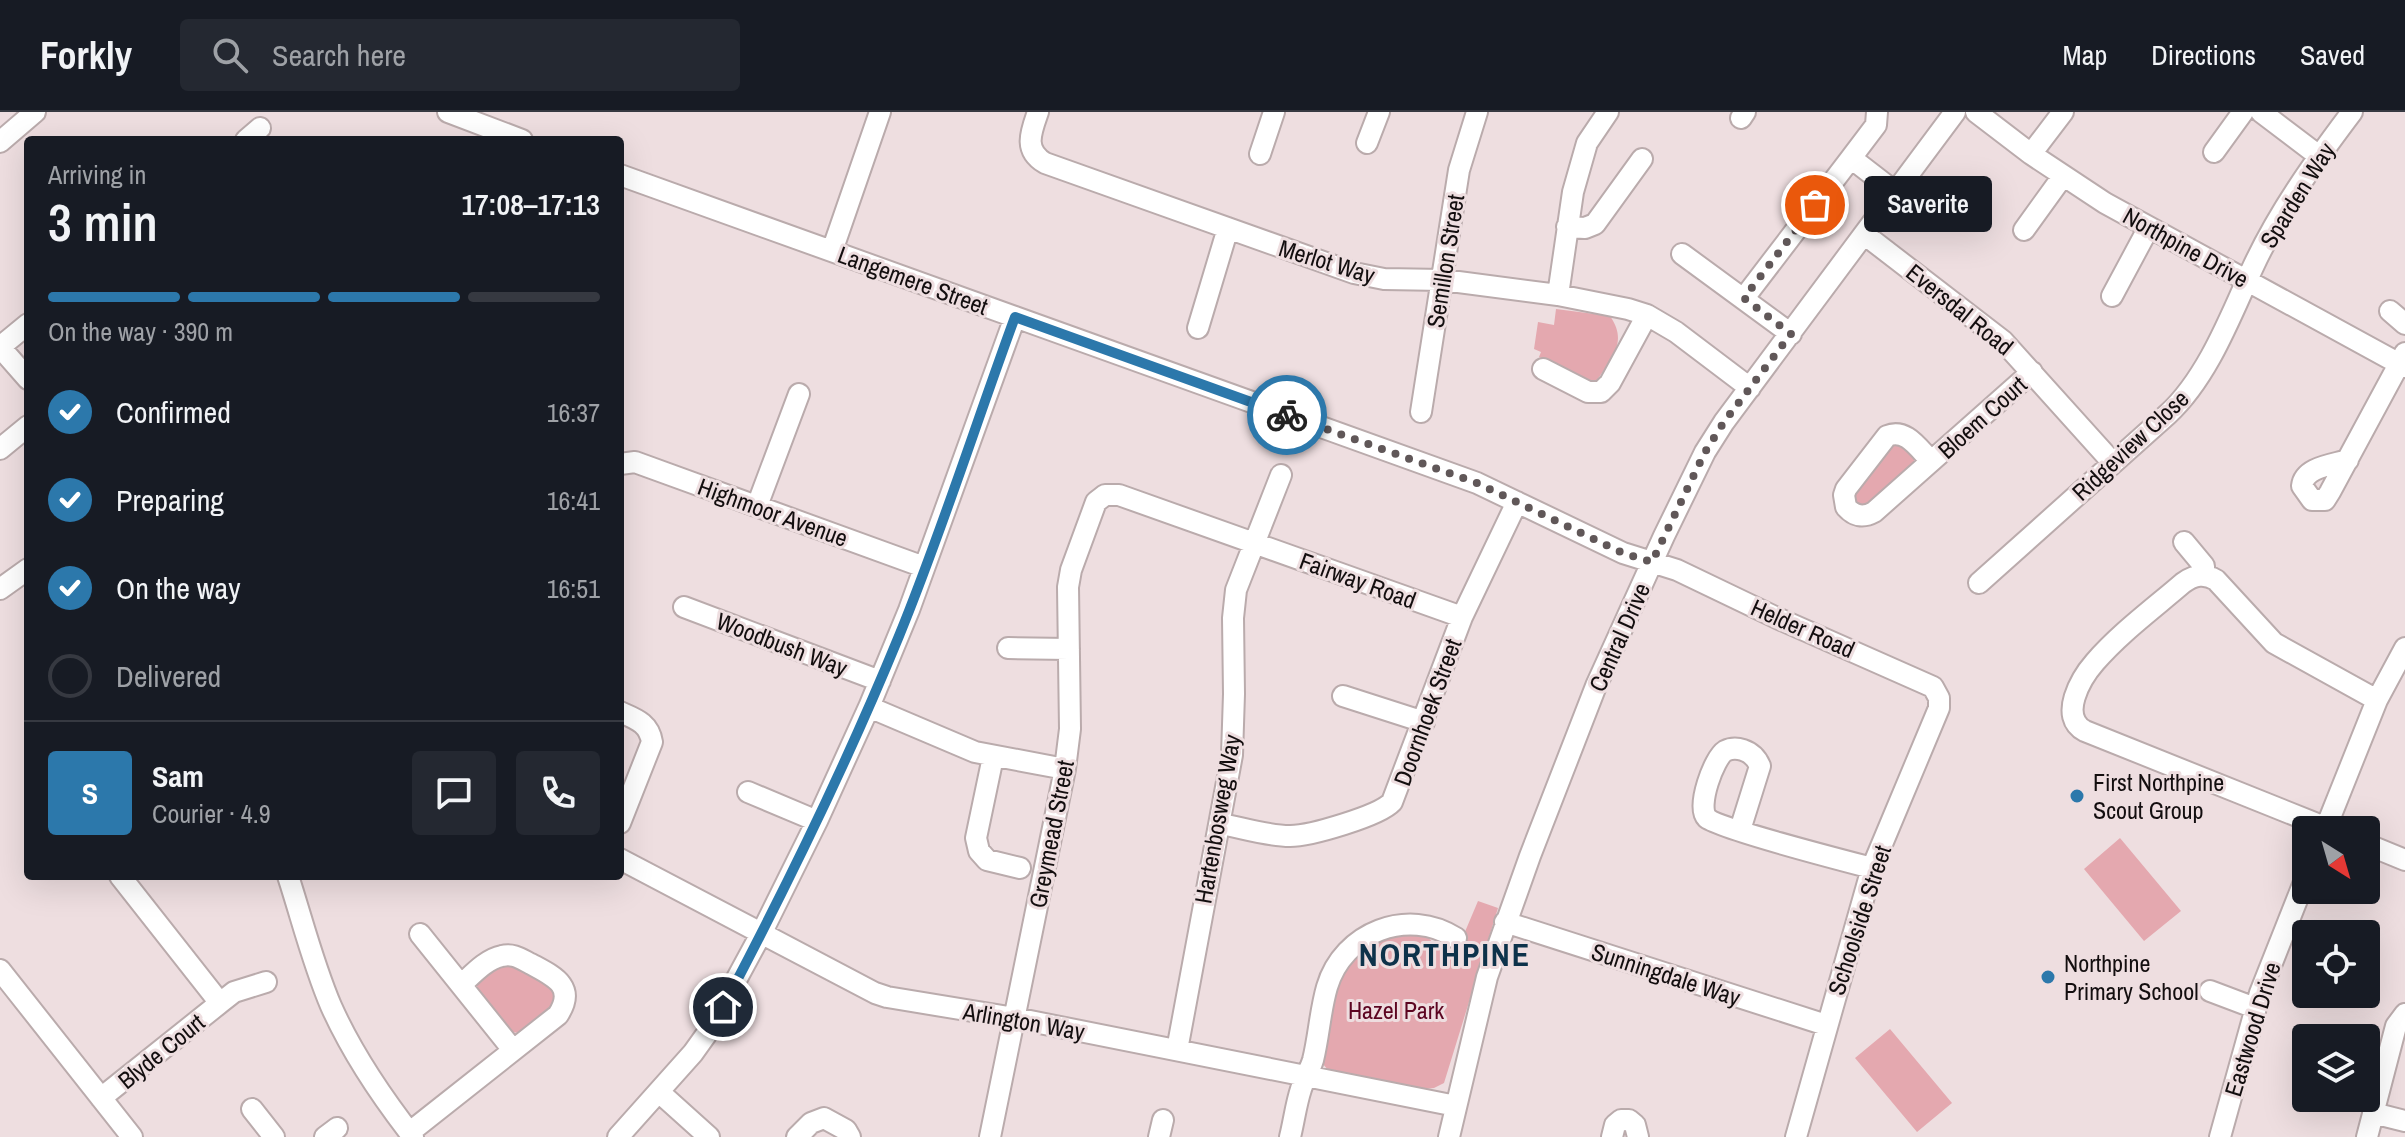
<!DOCTYPE html>
<html lang="en">
<head>
<meta charset="utf-8">
<style>
	:root { --surface:#171b24; --page:#242831; --text:#f1f3f6; --muted:#9ea1a6; --line:#363941; --accent:#2c78ab }
	body { margin:0; font-family:"Archivo Narrow",sans-serif; background:var(--page); color:var(--text); height:100vh; display:flex; flex-direction:column; font-size:30px; white-space:nowrap }
	* { box-sizing:border-box; margin:0 }
	p { font-size:26px; color:var(--muted) }
	.icon { flex:none; width:44px; height:44px; fill:none; stroke:currentColor; stroke-width:2; stroke-linecap:round; stroke-linejoin:round }
	.map { position:relative; flex:1; overflow:hidden }
	.side { position:absolute; left:24px; top:24px; width:600px; height:744px; display:flex; flex-direction:column; background:var(--surface); border-radius:8px; box-shadow:0 8px 32px #0002 }
	.side>* { flex:none }
	.needle { width:52px; rotate:143deg }
	.tools { position:absolute; left:2292px; top:704px; display:grid; gap:16px }
	.tools a { display:grid; place-items:center; width:88px; height:88px; border-radius:8px; background:var(--surface); box-shadow:0 8px 32px #0002; font-size:40px }
	.pin { position:absolute; display:grid; place-items:center; width:68px; height:68px; color:#fff; margin:-34px; border:4px solid #fff; border-radius:50%; box-shadow:0 2px 8px #0007 }
	.courier { position:absolute; display:grid; place-items:center; width:80px; height:80px; margin:-40px; border:6px solid #2c78ab; border-radius:50%; background:#fff; color:#222; box-shadow:0 2px 10px #0007 }
	.bubble { position:absolute; height:56px; border-radius:8px; background:var(--surface); box-shadow:0 8px 32px #0002; font-size:26px; font-weight:600; line-height:56px; text-align:center }
	.head em { font-style:normal; font-weight:600 }
	.head div { display:flex; flex-direction:column-reverse }
	.head { display:flex; align-items:center; justify-content:space-between; height:136px; padding:0 24px }
	h1 { font-size:52px; font-weight:600; line-height:60px }
	.bar { display:grid; grid-template-columns:repeat(4,1fr); gap:12px 8px; align-content:center; height:96px; padding:0 24px }
	.bar i { height:10px; border-radius:6px; background:var(--line) }
	.bar .selected { background:var(--accent) }
	.bar p { grid-column:span 4 }
	.line { display:flex; align-items:center; gap:20px; padding:0 24px; border-top:2px solid var(--line) }
	.line div { flex:1 }
	.round { display:grid; place-items:center; flex:none; width:84px; height:84px; border-radius:8px; background:var(--page) }
	ol { padding:0 24px; list-style:none }
	li { display:flex; align-items:center; gap:24px; height:88px }
	li p { margin-inline-start:auto }
	li .icon { padding:8px; border-radius:50%; background:var(--accent); color:#fff; stroke-width:4 }
	li:last-child { color:var(--muted) }
	li i { width:44px; height:44px; border:4px solid var(--line); border-radius:50% }
	header { display:flex; align-items:center; gap:48px; box-sizing:border-box; height:112px; padding:0 40px; background:var(--surface); border-bottom:2px solid var(--line) }
	header strong { font-size:38px }
	nav { display:flex; gap:44px; margin-inline-start:auto; font-size:28px }
	.search { width:560px; height:72px; background:var(--page); display:flex; align-items:center; gap:20px; box-sizing:border-box; padding:0 28px; border-radius:8px; color:var(--muted); font-size:30px }
	.map>svg:first-child { display:block }
	.green { fill:#e4a8af }
	.lines { fill:none; stroke-linecap:round; stroke-linejoin:round }
	.minor-casing { stroke:#baabac; stroke-width:24 }
	.minor { stroke:#fff; stroke-width:20 }
	.done { stroke:#605758; stroke-width:8; stroke-dasharray:0 14.4 }
	.route { stroke:#2c78ab; stroke-width:10 }
	.poi-dot { fill:#2c78ab; stroke:#eedee0; stroke-width:3 }
	.labels { text-anchor:middle; dominant-baseline:central; stroke-width:6; stroke-linejoin:round; paint-order:stroke }
	.street-label { font-size:24px; fill:#130e0f; stroke:#eedee0 }
	.poi-label { font-size:24px; fill:#130e0f; stroke:#eedee0; text-anchor:start }
	.park-label { font-size:24px; fill:#5c0521; stroke:#eedee0 }
	.district-label { font-size:32px; font-weight:bold; letter-spacing:2px; fill:#0d324a; stroke:#eedee0 }
</style>
</head>
<body>
<header>
<strong>Forkly</strong>
<div class="search"><svg class="icon" aria-label="search" viewBox="0 0 24 24"><circle cx="10" cy="10" r="6"/><path d="M15 15l6 6"/></svg>Search here</div>
<nav><a>Map</a><a>Directions</a><a>Saved</a></nav>
</header>
<div class="map">
<svg width="2405" height="1025" viewBox="0 0 2405 1025">
	<rect width="100%" height="100%" fill="#eedee0"/>
	<path class="green" d="M1556,197L1610,204C1629,231 1610,247 1595,272L1539,245L1541,240L1534,237L1538,210L1554,213Z
		M1902,332L1914,345V351L1870,395L1857,396L1851,382L1889,333Z
		M2120,726L2181,799L2144,829L2084,757Z
		M1478,789L1498,796L1444,971L1434,976L1425,977L1424,980L1330,960L1321,950L1333,876L1347,851L1379,825L1423,820L1436,834L1456,841Z
		M508,849L555,876V893L521,921L509,920L477,881C475,861 493,857 508,849Z
		M1890,917L1952,991L1917,1020L1855,946Z"/>
	<g class="lines">
		<g class="minor-casing">
			<path id="minor" d="M448,0L522,28
				M1038,0C1031,20 1023,38 1045,51L1354,161L1384,167L1443,168L1558,183L1628,197L1647,203L1676,220L1750,276
				M1877,0L1876,13L1851,46L1895,80
				M1976,0L2031,42L2105,91L2405,255
				M2261,0L2319,44
				M1741,6L1745,0
				M246,28L260,16
				M0,30L35,0
				M1367,31L1379,0
				M2214,40L2243,0
				M1260,42L1274,0
				M2031,42L2063,0
				M620,63L1477,371L1623,441L1677,458L1777,506L1933,575L1939,586V596L1872,756L1796,1025
				M1567,115L1585,116L1595,112L1642,47
				M2024,118L2063,64
				M1864,122L2003,229L2113,351
				M832,139L880,0
				M1682,142L1791,222
				M1558,183L1573,80L1587,31L1608,0
				M2112,184L2149,115
				M1744,186L1851,46
				M2390,199L2405,212
				M1198,216L1228,116
				M0,235L28,267
				M0,235L28,212
				M1543,257L1588,280H1601L1610,271L1647,203
				M1421,300L1459,58L1477,0
				M0,337L28,314
				M2348,348C2332,353 2304,355 2302,374L2312,388H2325L2330,380L2405,241
				M1931,349C1918,336 1906,316 1887,324L1846,377L1844,383L1846,395C1854,404 1863,406 1874,400L2032,260
				M620,352L635,350L924,455
				M757,394L799,282
				M2184,430L2204,454V463
				M1979,471L2168,302C2208,265 2231,203 2253,155C2279,99 2315,49 2352,0
				M0,477L28,457
				M684,495L880,569
				M1008,536L1069,537
				M1343,584L1424,610
				M869,595L975,640L1065,657
				M620,600C636,607 649,611 652,630L620,711
				M993,645L976,726L979,739L987,748L1020,756
				M748,680L817,709
				M1221,712C1243,716 1267,724 1290,724C1310,724 1379,704 1392,690L1462,505L1517,390
				M1740,718L1760,654C1757,647 1752,641 1743,638C1737,636 1731,636 1725,639C1714,646 1696,695 1707,706C1717,716 1849,750 1872,756
				M2325,718L2377,588L2405,536
				M2332,718L2085,619C2058,605 2081,566 2095,550C2120,521 2154,496 2183,471C2194,463 2204,461 2216,468L2274,531L2377,588
				M2366,732L2405,748
				M620,747L875,881L887,885L1015,906L1456,994
				M288,764C302,807 313,852 331,894C352,941 381,984 413,1025
				M1505,810L1826,913
				M420,822L513,938
				M0,858L132,1025
				M2210,879L2255,896
				M220,891L234,880L266,870
				M1177,938L1232,643L1234,582L1233,506L1236,478L1281,363
				M659,980L709,1025
				M101,986L220,891L120,764
				M252,997L274,1025
				M2373,1001L2405,1009
				M410,1020L558,903C577,874 553,864 531,852C521,847 513,841 502,844C486,847 472,863 461,873
				M325,1025L337,1016
				M618,1025L693,941L708,920L762,820L817,709L869,595L909,498L1015,205
				M797,1025L811,1011L824,1006L846,1018L850,1025
				M990,1025L1065,657L1070,617L1068,475L1071,458L1096,390L1105,383H1119L1462,505
				M1159,1025L1163,1008
				M1290,1025C1294,1009 1296,992 1301,977C1304,967 1310,958 1313,948C1319,924 1320,899 1327,875C1343,820 1408,795 1456,826
				M1449,1025L1487,865L1530,744L1596,574L1664,424L1705,340L1724,310L1955,0
				M1612,1025L1615,1013L1621,1008H1629L1635,1013L1638,1025
				M2220,1025L2260,881L2306,765
				M2367,1025L2396,914L2405,902"/>
		</g>
		<use href="#minor" class="minor"/>
	</g>
	<g class="lines">
		<path class="done" d="M1287,303L1477,371L1623,441L1652,450L1705,340L1724,310L1791,222L1744,186L1815,93"/>
		<path class="route" d="M723,895C787,774 847,651 899,524C942,419 976,311 1015,205L1287,303"/>
	</g>
	<g class="poi-dot">
		<circle cx="2077" cy="684" r="8"/>
		<circle cx="2048" cy="865" r="8"/>
	</g>
	<g class="labels">
		<g class="street-label">
			<text transform="translate(2297 83) rotate(-58)">Sparden Way</text>
			<text transform="translate(2186 135) rotate(29)">Northpine Drive</text>
			<text transform="translate(1327 149) rotate(17)">Merlot Way</text>
			<text transform="translate(1445 149) rotate(-81)">Semillon Street</text>
			<text transform="translate(913 168) rotate(20)">Langemere Street</text>
			<text transform="translate(1960 197) rotate(39)">Eversdal Road</text>
			<text transform="translate(1982 305) rotate(-42)">Bloem Court</text>
			<text transform="translate(2130 333) rotate(-43)">Ridgeview Close</text>
			<text transform="translate(773 400) rotate(20)">Highmoor Avenue</text>
			<text transform="translate(1358 468) rotate(20)">Fairway Road</text>
			<text transform="translate(1803 516) rotate(24)">Helder Road</text>
			<text transform="translate(1619 525) rotate(-66)">Central Drive</text>
			<text transform="translate(782 532) rotate(21)">Woodbush Way</text>
			<text transform="translate(1427 600) rotate(-70)">Doornhoek Street</text>
			<text transform="translate(1217 707) rotate(-80)">Hartenbosweg Way</text>
			<text transform="translate(1051 722) rotate(-79)">Greymead Street</text>
			<text transform="translate(1859 808) rotate(-72)">Schoolside Street</text>
			<text transform="translate(1666 862) rotate(18)">Sunningdale Way</text>
			<text transform="translate(1024 909) rotate(10)">Arlington Way</text>
			<text transform="translate(2252 917) rotate(-73)">Eastwood Drive</text>
			<text transform="translate(161 939) rotate(-39)">Blyde Court</text>
		</g>
		<g class="poi-label">
			<text x="2093" y="670">First Northpine<tspan x="2093" dy="28">Scout Group</tspan></text>
			<text x="2064" y="851">Northpine<tspan x="2064" dy="28">Primary School</tspan></text>
		</g>
		<g class="park-label">
			<text x="1396" y="898">Hazel Park</text>
		</g>
		<g class="district-label">
			<text x="1445" y="842">NORTHPINE</text>
		</g>
	</g>
</svg>
<div class="tools">
<a><svg class="needle" viewBox="-14 -14 28 28"><path d="M0-13l5 13h-10z" fill="#e53935"/><path d="M0 13l5-13h-10z" fill="#9ea1a6"/></svg></a>
<a><svg class="icon" aria-label="locate" viewBox="0 0 24 24"><circle cx="12" cy="12" r="6"/><path d="M12 2v4M12 18v4M2 12h4M18 12h4"/></svg></a>
<a><svg class="icon" aria-label="layers" viewBox="0 0 24 24"><path d="M12 4l9 5-9 5-9-5zM3 14l9 5 9-5"/></svg></a>
</div>
<div class="pin" style="left:1815px;top:93px;background:#ea580c"><svg class="icon" aria-label="bag" viewBox="0 0 24 24"><path d="M5 8h14l-1 12H6zM9 8a3 3 0 0 1 6 0"/></svg></div>
<div class="pin" style="left:723px;top:895px;background:#1f2937"><svg class="icon" aria-label="home" viewBox="0 0 24 24"><path d="M3 11l9-7 9 7M6 9v11h12V9"/></svg></div>
<div class="courier" style="left:1287px;top:303px"><svg class="icon" aria-label="bike" viewBox="0 0 24 24"><circle cx="6" cy="16" r="4"/><circle cx="18" cy="16" r="4"/><path d="M6 16l4-8h5l3 8M10 8l3 8H6M13 5h3"/></svg></div>
<div class="bubble" style="left:1864px;top:64px;width:128px">Saverite</div>
<section class="side">
<div class="head"><div><h1>3 min</h1><p>Arriving in</p></div><em>17:08–17:13</em></div>
<div class="bar"><i class="selected"></i><i class="selected"></i><i class="selected"></i><i></i><p>On the way · 390 m</p></div>
<ol>
<li><svg class="icon" aria-label="check" viewBox="0 0 24 24"><path d="M5 12l5 5 9-10"/></svg>Confirmed<p>16:37</p></li>
<li><svg class="icon" aria-label="check" viewBox="0 0 24 24"><path d="M5 12l5 5 9-10"/></svg>Preparing<p>16:41</p></li>
<li><svg class="icon" aria-label="check" viewBox="0 0 24 24"><path d="M5 12l5 5 9-10"/></svg>On the way<p>16:51</p></li>
<li><i></i>Delivered</li>
</ol>
<div class="line" style="height:144px"><b class="round" style="background:var(--accent);color:#fff">S</b><div><b>Sam</b><p>Courier · 4.9</p></div><a class="round"><svg class="icon" aria-label="chat" viewBox="0 0 24 24"><path d="M4 5h16v11H9l-5 4z"/></svg></a><a class="round"><svg class="icon" aria-label="phone" viewBox="0 0 24 24"><path d="M5 4h4l2 5-3 2q2 4 5 5l2-3 5 2v4C11 20 4 13 5 4z"/></svg></a></div>
</section>
</div>
</body>
</html>
